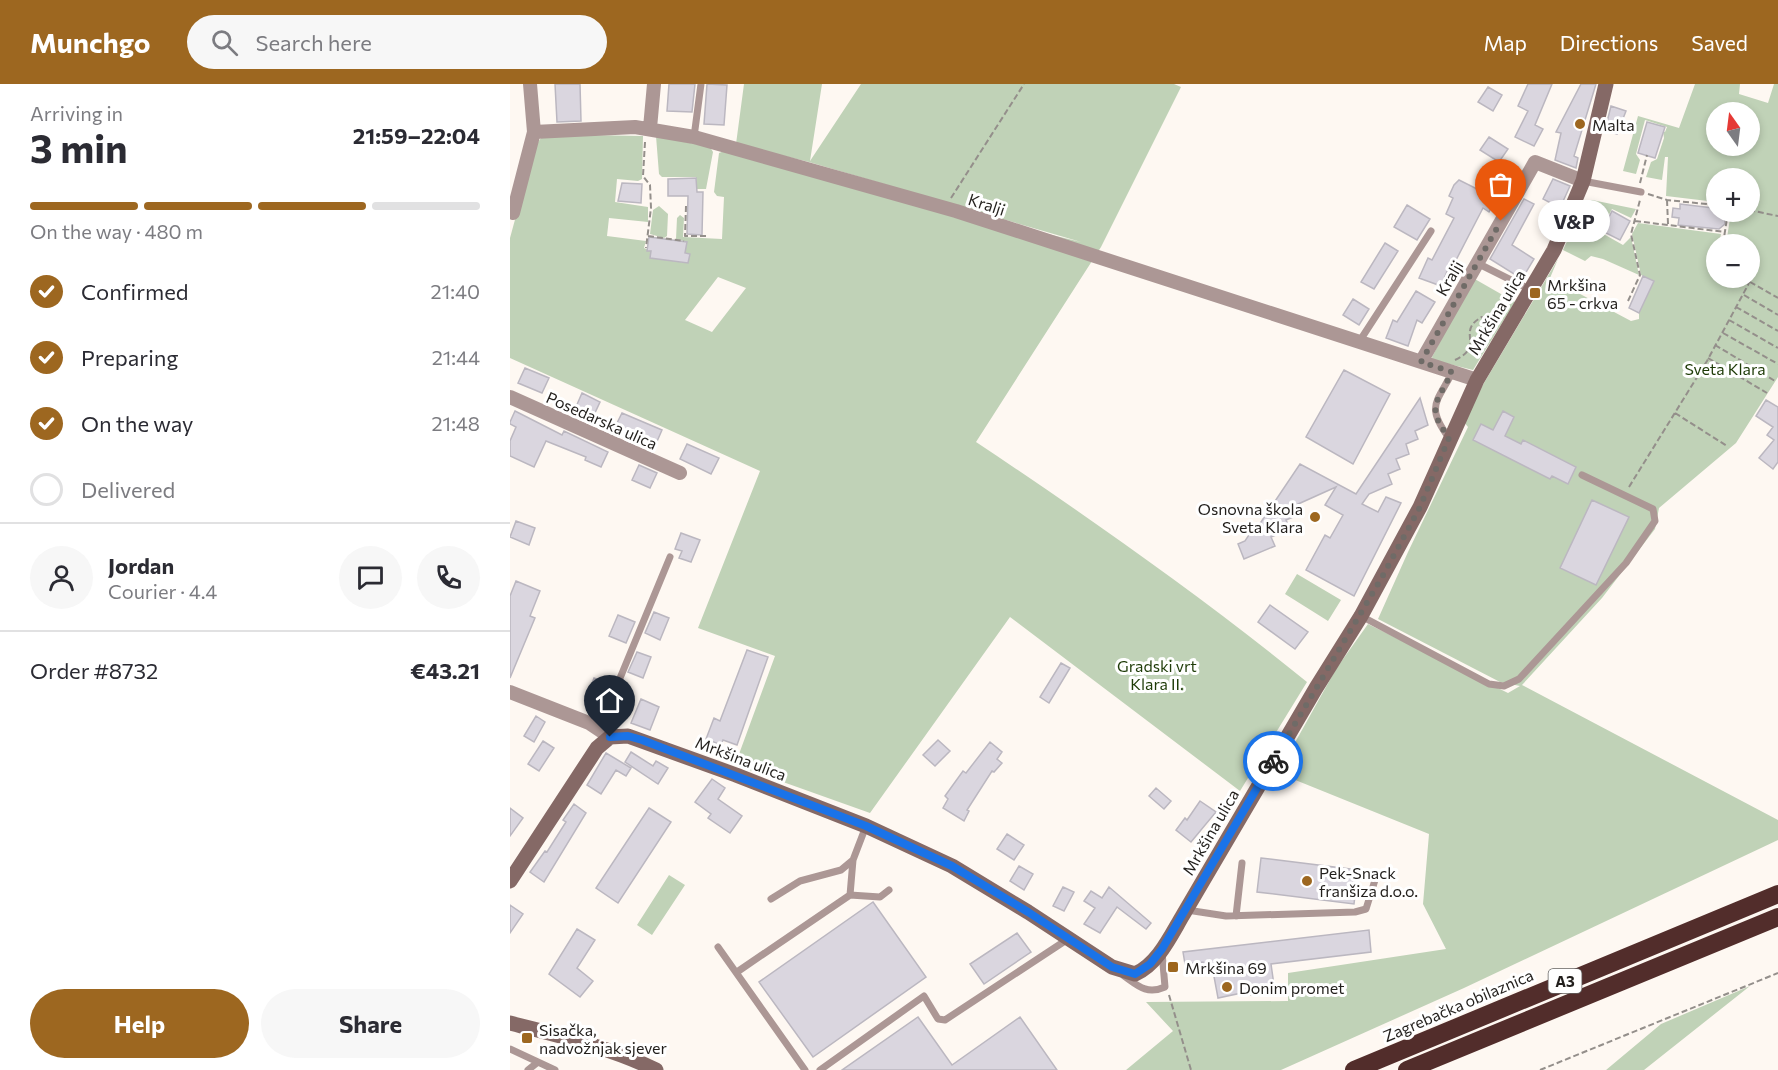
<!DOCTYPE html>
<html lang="en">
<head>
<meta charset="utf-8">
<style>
	:root { --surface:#fff; --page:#f7f7f7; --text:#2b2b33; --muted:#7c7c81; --line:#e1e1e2; --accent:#9d6720 }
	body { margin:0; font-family:Commissioner,sans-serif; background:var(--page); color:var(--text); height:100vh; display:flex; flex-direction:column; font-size:22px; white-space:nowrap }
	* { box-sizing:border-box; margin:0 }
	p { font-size:20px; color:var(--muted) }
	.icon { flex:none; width:33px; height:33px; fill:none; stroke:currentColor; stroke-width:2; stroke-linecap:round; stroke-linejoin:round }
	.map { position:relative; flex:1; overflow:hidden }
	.panel { display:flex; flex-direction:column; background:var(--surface); width:510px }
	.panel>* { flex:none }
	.needle { width:39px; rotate:346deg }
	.controls { position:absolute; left:1196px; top:18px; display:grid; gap:12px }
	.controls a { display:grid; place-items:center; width:54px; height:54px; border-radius:50%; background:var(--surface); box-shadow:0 3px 9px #0003; font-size:30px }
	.pin { position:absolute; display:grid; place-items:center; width:51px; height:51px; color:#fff; margin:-62px -26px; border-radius:50% 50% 50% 0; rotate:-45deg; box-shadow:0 0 6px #0007 }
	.pin .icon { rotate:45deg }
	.courier { position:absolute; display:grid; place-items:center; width:60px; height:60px; margin:-30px; border:4px solid #1a73e8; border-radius:50%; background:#fff; color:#222; box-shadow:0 2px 8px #0007 }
	.bubble { position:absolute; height:42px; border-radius:21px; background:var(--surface); box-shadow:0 3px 9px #0003; font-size:20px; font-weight:700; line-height:42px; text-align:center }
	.head em { font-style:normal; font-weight:700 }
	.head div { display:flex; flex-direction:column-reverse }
	.head { display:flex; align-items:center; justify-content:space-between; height:102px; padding:0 30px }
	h1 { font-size:39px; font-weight:700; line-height:45px }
	.bar { display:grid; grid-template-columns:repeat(4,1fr); gap:9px 6px; align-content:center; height:72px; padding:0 30px }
	.bar i { height:8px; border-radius:4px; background:var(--line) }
	.bar .on { background:var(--accent) }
	.bar p { grid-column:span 4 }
	.line { display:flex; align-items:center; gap:15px; padding:0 30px; border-top:2px solid var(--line) }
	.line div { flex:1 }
	.round { display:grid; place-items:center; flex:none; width:63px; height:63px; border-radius:32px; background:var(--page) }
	ol { padding:0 30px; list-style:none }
	li { display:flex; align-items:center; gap:18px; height:66px }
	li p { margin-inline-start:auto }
	li .icon { padding:6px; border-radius:50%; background:var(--accent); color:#fff; stroke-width:4 }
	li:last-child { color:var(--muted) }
	li i { width:33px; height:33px; border:3px solid var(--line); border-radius:50% }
	.button { display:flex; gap:12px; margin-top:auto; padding:12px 30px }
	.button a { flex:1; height:69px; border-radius:36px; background:var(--accent); color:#fff; font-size:24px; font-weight:700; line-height:69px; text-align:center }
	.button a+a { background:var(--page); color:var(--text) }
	header { display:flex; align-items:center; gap:36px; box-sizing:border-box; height:84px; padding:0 30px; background:var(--accent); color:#fff }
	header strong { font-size:28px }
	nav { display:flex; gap:33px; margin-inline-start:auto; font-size:21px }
	.search { width:420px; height:54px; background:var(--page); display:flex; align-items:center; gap:15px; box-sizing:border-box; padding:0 21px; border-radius:33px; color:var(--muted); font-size:22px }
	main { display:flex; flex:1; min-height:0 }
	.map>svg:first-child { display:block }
	.green { fill:#c0d2b7; fill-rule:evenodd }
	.building { fill:#dad6df; stroke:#bbb7c0; stroke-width:1.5 }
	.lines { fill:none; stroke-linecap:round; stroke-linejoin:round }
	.path { stroke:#948f8b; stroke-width:2; stroke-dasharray:6 3; stroke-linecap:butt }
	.lane { stroke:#ac9795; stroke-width:7 }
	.street { stroke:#ac9795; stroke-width:14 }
	.secondary { stroke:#856966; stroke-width:15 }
	.highway { stroke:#522d2b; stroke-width:18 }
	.done { stroke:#6f6b67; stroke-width:6; stroke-dasharray:0 10.8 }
	.route { stroke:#1a73e8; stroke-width:8 }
	.poi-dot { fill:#9d6720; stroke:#fff; stroke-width:2 }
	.labels { text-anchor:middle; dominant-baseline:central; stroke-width:6; stroke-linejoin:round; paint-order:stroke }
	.shield { fill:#fff; stroke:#646260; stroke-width:1.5 }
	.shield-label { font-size:15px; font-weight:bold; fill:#221f1c }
	.poi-label { font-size:16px; fill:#221f1c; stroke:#fff; text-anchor:start }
	.street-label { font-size:16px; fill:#221f1c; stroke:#fff }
	.park-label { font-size:16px; fill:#1e3b07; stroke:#fff }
</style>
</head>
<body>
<header>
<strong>Munchgo</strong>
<div class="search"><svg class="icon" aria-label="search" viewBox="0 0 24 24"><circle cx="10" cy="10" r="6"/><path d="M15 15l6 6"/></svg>Search here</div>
<nav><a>Map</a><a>Directions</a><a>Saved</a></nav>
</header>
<main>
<section class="panel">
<div class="head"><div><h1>3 min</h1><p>Arriving in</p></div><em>21:59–22:04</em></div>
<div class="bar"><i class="on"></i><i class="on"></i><i class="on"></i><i></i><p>On the way · 480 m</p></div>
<ol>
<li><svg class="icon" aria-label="check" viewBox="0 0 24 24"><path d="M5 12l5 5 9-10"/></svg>Confirmed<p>21:40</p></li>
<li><svg class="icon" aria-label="check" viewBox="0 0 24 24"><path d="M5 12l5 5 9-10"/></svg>Preparing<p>21:44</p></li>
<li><svg class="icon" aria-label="check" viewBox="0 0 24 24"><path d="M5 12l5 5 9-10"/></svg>On the way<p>21:48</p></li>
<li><i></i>Delivered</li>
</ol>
<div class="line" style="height:108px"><a class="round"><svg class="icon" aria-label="person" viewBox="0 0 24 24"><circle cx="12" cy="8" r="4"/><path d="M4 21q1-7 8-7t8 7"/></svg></a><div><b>Jordan</b><p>Courier · 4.4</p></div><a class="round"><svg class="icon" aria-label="chat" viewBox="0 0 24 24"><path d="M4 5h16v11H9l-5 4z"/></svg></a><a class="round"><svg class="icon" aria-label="phone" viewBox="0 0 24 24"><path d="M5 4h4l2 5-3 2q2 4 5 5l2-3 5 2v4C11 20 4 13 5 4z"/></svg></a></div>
<div class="line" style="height:78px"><div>Order #8732</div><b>€43.21</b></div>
<div class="button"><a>Help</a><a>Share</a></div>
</section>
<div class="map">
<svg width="1268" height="986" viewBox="0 0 1268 986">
	<rect width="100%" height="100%" fill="#fef8f2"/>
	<path class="green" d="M234,0H312L300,77L351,0H664L671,3L591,163L466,358C580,434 691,512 797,598L730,707L500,533L360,729L225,681L265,572L188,544L250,387L0,274V154L25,62L31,54L77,51L133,52L132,95L128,97L107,95L105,118L138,123V138L99,134L97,152L136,157L134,164L141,167V174L178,179L179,170L175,169L177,158L166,155L167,134L170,131L174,134L173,153L212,155L214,113L207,112L204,108L209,69L214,67L329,99L571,158L299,78L226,60ZM208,193L236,204L202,248L175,236Z
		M1185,0H1230L1229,10L1258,19L1264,0H1268V293L1226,359L1149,424L1145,445L1092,514L1012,601L1268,736V756L954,904L771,986H616L663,947L636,918L778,917V889L936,865L913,820L919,750L768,689L826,585L858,540L998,609L1010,602L990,598L868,535L898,468L958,343L954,338L974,299L1048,175L1040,194L1121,237L1129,235V229L1144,197L1131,191L1122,150L1128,139L1211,150L1209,160H1206V194H1239V160H1216L1221,128H1239V94H1226L1227,85L1225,94H1206V118L1156,112L1158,73H1155L1152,96L1136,93L1141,78L1147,75L1154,54L1153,47L1155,48L1157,43L1135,36L1126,70L1130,76L1126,90L1113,87L1128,32L1169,44ZM1206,28H1239V62H1206Z
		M146,52L200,63L203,68L196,105H187L186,93H152L149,90Z
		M1082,116L1126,125L1121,134L1102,125L1090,148L1113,161L1121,153L1129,191L1093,175L1081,172L1075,177L1053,166L1073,122Z
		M149,122L158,130L157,152L154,154L140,150L143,126Z
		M963,194L1005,218L963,286L923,276L922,273Z
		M787,490L831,516L818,537L775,510Z
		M159,791L175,801L142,851L127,841Z
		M1240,902L1134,986H1096L1151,940Z"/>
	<path class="building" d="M45,0H70L71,37L47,38Z
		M159,0H185L182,28L157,27Z
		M197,0L217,1L214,41L194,40Z
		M1018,0H1042L1025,41L1033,45L1024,62L1005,53L1018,27L1008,22Z
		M1071,0H1086L1064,72L1068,74L1066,84L1045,76L1051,49L1046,48Z
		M978,3L992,11L983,27L968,18Z
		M1101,22L1116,27L1107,50L1095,46Z
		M1137,38L1155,43L1145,74L1128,69Z
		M979,53L998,65L989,78L970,66Z
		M981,85L996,94L979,128L973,124L944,180L941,178L931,202L909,194L918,174L922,176L944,134L936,130L943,114L939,112L944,101L949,96L967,105Z
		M186,94L187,108H193L192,151L177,150L178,112H158V95Z
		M1043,95L1060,102L1050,124L1033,115Z
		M112,99L132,100L131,119L108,117Z
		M1014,115L1024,120L1002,161L1024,175L1012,195L980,175Z
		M1170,120L1203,124V127L1214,128L1215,140L1209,145L1168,141L1169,134L1162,133L1163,124L1170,125Z
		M897,121L920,135L907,156L884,143Z
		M1102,127L1120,137L1110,156L1092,147Z
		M139,153L177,158L175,169L180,170L178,179L140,174L141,167H137Z
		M875,159L888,167L864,205L851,198Z
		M1133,192L1144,197L1129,229L1119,224Z
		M906,207L925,218L912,239L907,236L898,262L876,254L883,236L887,238Z
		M843,215L859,225L849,241L833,231Z
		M15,284L39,294L32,309L8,299Z
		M834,286L880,310L843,380L796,353Z
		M72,309L90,318L83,333L65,325Z
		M910,314L918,341L905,347L908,355L896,360L899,370L886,375L890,385L878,390L882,400L859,410L852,420L868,428L876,413L891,419L844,512L796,486L815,451L820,454L833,431L815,421L826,403L786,421L790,430L776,436L780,445L761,453L765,462L734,475L728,460L735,457L747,439L749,441L790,380L846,410Z
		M1256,316L1268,323V378L1263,385L1249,374L1264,356L1257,351L1263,343L1246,332Z
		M5,327L52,351L54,347L98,368L91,383L75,376L76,373L36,357L24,383L0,372V357L6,343L0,340V338Z
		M993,327L1004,333L995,352L1011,360L1013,356L1066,383L1058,400L1042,392L1040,395L963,356L971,340L983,346Z
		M112,329L152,346L145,362L104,345Z
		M177,360L209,374L201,390L170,375Z
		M129,381L147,389L140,404L122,396Z
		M1082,416L1119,433L1086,501L1050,484Z
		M6,437L25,444L19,461L0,453Z
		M171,449L190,456L181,478L169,474L172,467L165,465Z
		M6,497L30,507L20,532L25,534L0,594V512Z
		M760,521L798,548L785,565L748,538Z
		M144,528L159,534L150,556L135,549Z
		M108,531L125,538L116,559L99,552Z
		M237,566L258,573L227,661L213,656L211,661L196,655L204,634L210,637Z
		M127,568L141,573L133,594L118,588Z
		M551,579L560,584L539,619L530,613Z
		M84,594L100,600L93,619L77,614Z
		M131,615L149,623L140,646L121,639Z
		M26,632L35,638L24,658L14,652Z
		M428,656L440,667L425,682L413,671Z
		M33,657L44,664L29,687L18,680Z
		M480,658L492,668L487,675L492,679L484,688L482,687L457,726L459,727L454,737L433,724L438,715L435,712L453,687L456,689Z
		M121,668L143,682L146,677L158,684L148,700L115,678Z
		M96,669L121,684L116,692L106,686L91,710L77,701Z
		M202,695L215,704L208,715L232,732L220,749L198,734L201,730L185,718Z
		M646,704L661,717L654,725L639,712Z
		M690,717L706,728L681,758L666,746L675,734L677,736Z
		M64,720L76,729L34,798L20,788L35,767L37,768L56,738L53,736Z
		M0,724L13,734L0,752Z
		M139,724L161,738L108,819L86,804Z
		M497,750L514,761L504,776L487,765Z
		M751,774L848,786L844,820L747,808Z
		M509,782L523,790L514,806L500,797Z
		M553,803L564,808L554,827L543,822Z
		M599,803L641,839L636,845L607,823L590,849L574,840L585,824L574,817L581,807L592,814Z
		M363,818L416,893L303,973L249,898Z
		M0,821L13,830L0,849Z
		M67,845L85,856L67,884L83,897L70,913L39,890Z
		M859,846L861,868L761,880L765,908L741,911V907L708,914L703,887L695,888L693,878L675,880L673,868Z
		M507,849L521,868L474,900L460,880Z
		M408,933L442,981L510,933L547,986H332Z"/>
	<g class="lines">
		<path class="path" d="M135,58L133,92L140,101L141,124L136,164
			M1130,99L1137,71
			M1138,110L1157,116L1206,121
			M441,114L514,0
			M1157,116L1158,140
			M176,122L175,152H197
			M1239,126L1268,132
			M1125,137L1215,148
			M138,152L174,157
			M1213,160L1218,128
			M1240,198L1268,214
			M1234,211L1268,231
			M1118,217L1130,191L1121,150L1130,116
			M1226,223L1268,247
			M1219,236L1268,264
			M1213,249L1268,280
			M1205,261L1265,297
			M1198,274L1257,309
			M945,276C976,262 945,247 972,233L984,240
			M1165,329L1217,362
			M1119,403L1197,277L1238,201L1240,196L1231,194
			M659,911L681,986
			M1030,986L1268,889"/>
		<path class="lane" d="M184,53L191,0
			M1073,97L1131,108
			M967,179L1021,206
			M849,258L921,147
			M939,354C916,323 926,319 942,289
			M851,532L979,600L994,602L1009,595L1116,479L1145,437L1143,425L1072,391
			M89,645L160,473
			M340,811L370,813L379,806
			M261,815L290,797L331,786L343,776
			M677,826L716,832L845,828L856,825L865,796
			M726,832L732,779
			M208,863L295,986
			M227,888L340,811L343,776L356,742
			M614,892C628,902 637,911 655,903L652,868
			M0,965L45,986
			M18,986L28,978
			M310,986L414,912L428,935L435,936L558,855"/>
		<path class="street" d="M140,44L144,0
			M24,48L125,43L184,53L446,127L967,296
			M3,129L24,48L20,0
			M911,278L1025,78L1073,97
			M0,313L170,389
			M0,608L79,639L100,653"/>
		<path class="secondary" d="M0,797L87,664L100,653L118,652L226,691L356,742L442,782L518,828L602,883L625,890C648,880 661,851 673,831L806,604L851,532L910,423L967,296L1044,166L1073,97L1096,0
			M0,939C49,952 100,963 146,986"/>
		<path class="highway" d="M844,986L1268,810
			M897,986L1268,833"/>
	</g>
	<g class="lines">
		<path class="done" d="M763,677L871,495L910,423L939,354C916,323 926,320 942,288L911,278L991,137"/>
		<path class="route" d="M100,653L118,652L132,656L356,742L442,782L518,828L602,883L625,890L640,880L652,865L763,677"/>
	</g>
	<g class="poi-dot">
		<circle cx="1070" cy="40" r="6"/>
		<rect x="1019" y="203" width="12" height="12" rx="3"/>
		<circle cx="805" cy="433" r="6"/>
		<circle cx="797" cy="797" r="6"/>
		<rect x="657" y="877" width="12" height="12" rx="3"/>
		<circle cx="717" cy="903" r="6"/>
		<rect x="11" y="948" width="12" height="12" rx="3"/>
	</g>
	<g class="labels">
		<rect class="shield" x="1038.5" y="885" width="33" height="24" rx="4.5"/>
		<g class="shield-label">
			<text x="1055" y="897">A3</text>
		</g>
		<g class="poi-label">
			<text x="1082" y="40">Malta</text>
			<text x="1037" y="200">Mrkšina<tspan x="1037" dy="18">65 - crkva</tspan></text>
			<text x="793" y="424" text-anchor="end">Osnovna škola<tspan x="793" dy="18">Sveta Klara</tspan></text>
			<text x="809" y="788">Pek-Snack<tspan x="809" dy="18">franšiza d.o.o.</tspan></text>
			<text x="675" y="883">Mrkšina 69</text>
			<text x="729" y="903">Donim promet</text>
			<text x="29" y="945">Sisačka,<tspan x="29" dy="18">nadvožnjak sjever</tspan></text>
		</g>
		<g class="street-label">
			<text transform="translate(477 120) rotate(18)">Kralji</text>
			<text transform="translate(939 194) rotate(-60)">Kralji</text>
			<text transform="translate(986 228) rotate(-59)">Mrkšina ulica</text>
			<text transform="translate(92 336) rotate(24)">Posedarska ulica</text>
			<text transform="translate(231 674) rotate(21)">Mrkšina ulica</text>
			<text transform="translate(700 748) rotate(-60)">Mrkšina ulica</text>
			<text transform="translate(948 921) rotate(-23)">Zagrebačka obilaznica</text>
		</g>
		<g class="park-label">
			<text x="1215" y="284">Sveta Klara</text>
			<text x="647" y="581">Gradski vrt<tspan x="647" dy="18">Klara II.</tspan></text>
		</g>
	</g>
</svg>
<div class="controls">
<a><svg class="needle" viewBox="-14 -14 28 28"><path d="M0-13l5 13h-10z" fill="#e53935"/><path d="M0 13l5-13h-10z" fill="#7c7c81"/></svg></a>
<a>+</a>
<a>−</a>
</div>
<div class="pin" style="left:991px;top:137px;background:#ea580c"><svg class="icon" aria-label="bag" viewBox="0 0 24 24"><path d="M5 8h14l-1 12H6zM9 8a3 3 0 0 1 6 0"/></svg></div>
<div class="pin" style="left:100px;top:653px;background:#1f2937"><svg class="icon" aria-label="home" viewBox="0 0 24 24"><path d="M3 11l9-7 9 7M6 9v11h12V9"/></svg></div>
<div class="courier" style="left:763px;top:677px"><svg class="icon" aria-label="bike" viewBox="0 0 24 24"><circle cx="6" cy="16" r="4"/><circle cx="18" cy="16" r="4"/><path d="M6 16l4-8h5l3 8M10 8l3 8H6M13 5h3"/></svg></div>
<div class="bubble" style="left:1028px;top:116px;width:72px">V&amp;P</div>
</div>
</main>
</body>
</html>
